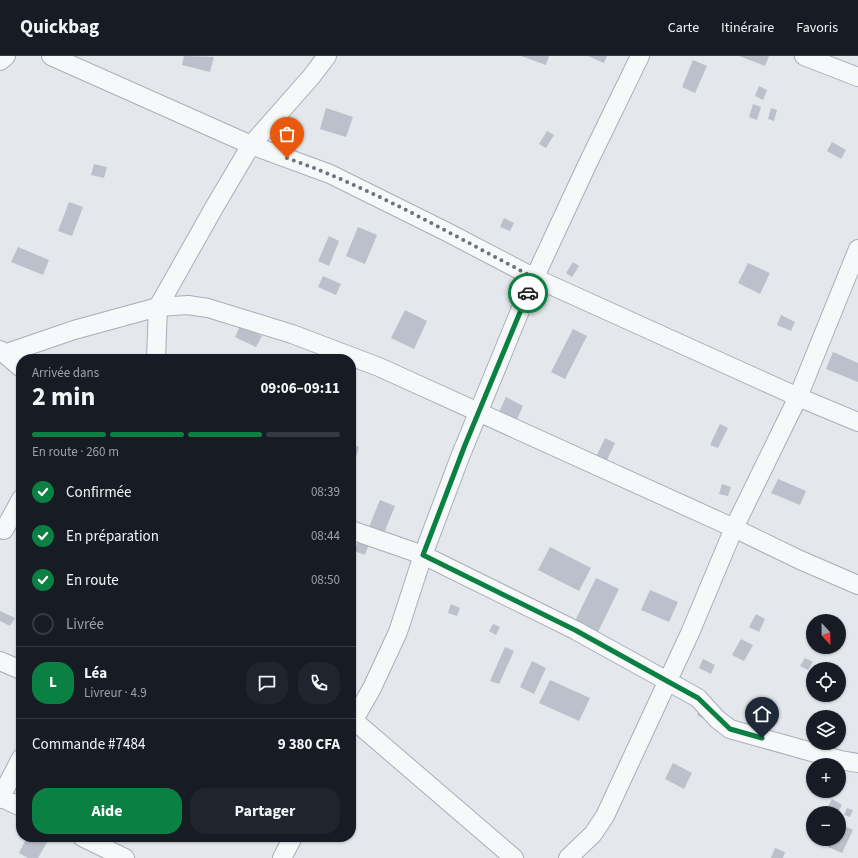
<!DOCTYPE html>
<html lang="fr">
<head>
<meta charset="utf-8">
<style>
	:root { --surface:#171b24; --page:#20242c; --text:#f1f3f6; --muted:#9ea1a6; --line:#363941; --accent:#0b8043 }
	body { margin:0; font-family:"Source Sans 3",sans-serif; background:var(--page); color:var(--text); height:100vh; display:flex; flex-direction:column; font-size:15px; white-space:nowrap }
	* { box-sizing:border-box; margin:0 }
	p { font-size:13px; color:var(--muted) }
	.icon { flex:none; width:22px; height:22px; fill:none; stroke:currentColor; stroke-width:2; stroke-linecap:round; stroke-linejoin:round }
	.map { position:relative; flex:1; overflow:hidden }
	.side { position:absolute; left:16px; top:298px; width:340px; height:488px; display:flex; flex-direction:column; background:var(--surface); border-radius:16px; box-shadow:0 1px 3px #0004 }
	.side>* { flex:none }
	.needle { width:26px; rotate:158deg }
	.tools { position:absolute; left:806px; top:558px; display:grid; gap:8px }
	.tools a { display:grid; place-items:center; width:40px; height:40px; border-radius:50%; background:var(--surface); box-shadow:0 1px 3px #0004; font-size:20px }
	.pin { position:absolute; display:grid; place-items:center; width:34px; height:34px; color:#fff; margin:-41px -17px; border-radius:50% 50% 50% 0; rotate:-45deg; box-shadow:0 0 4px #0007 }
	.pin .icon { rotate:45deg }
	.courier { position:absolute; display:grid; place-items:center; width:40px; height:40px; margin:-20px; border:3px solid #0b8043; border-radius:50%; background:#fff; color:#222; box-shadow:0 1px 5px #0007 }
	.overview em { font-style:normal; font-weight:700 }
	.overview div { display:flex; flex-direction:column-reverse }
	.overview { display:flex; align-items:center; justify-content:space-between; height:68px; padding:0 16px }
	h1 { font-size:26px; font-weight:700; line-height:30px }
	.bar { display:grid; grid-template-columns:repeat(4,1fr); gap:6px 4px; align-content:center; height:48px; padding:0 16px }
	.bar i { height:5px; border-radius:3px; background:var(--line) }
	.bar .selected { background:var(--accent) }
	.bar p { grid-column:span 4 }
	.line { display:flex; align-items:center; gap:10px; padding:0 16px; border-top:1px solid var(--line) }
	.line div { flex:1 }
	.round { display:grid; place-items:center; flex:none; width:42px; height:42px; border-radius:16px; background:var(--page) }
	ol { padding:0 16px; list-style:none }
	li { display:flex; align-items:center; gap:12px; height:44px }
	li p { margin-inline-start:auto }
	li .icon { padding:4px; border-radius:50%; background:var(--accent); color:#fff; stroke-width:4 }
	li:last-child { color:var(--muted) }
	li i { width:22px; height:22px; border:2px solid var(--line); border-radius:50% }
	.cta { display:flex; gap:8px; margin-top:auto; padding:8px 16px }
	.cta a { flex:1; height:46px; border-radius:16px; background:var(--accent); color:#fff; font-size:16px; font-weight:700; line-height:46px; text-align:center }
	.cta a+a { background:var(--page); color:var(--text) }
	header { display:flex; align-items:center; gap:24px; box-sizing:border-box; height:56px; padding:0 20px; background:var(--surface); border-bottom:1px solid var(--line) }
	header strong { font-size:19px }
	nav { display:flex; gap:22px; margin-inline-start:auto; font-size:14px }
	.map>svg:first-child { display:block }
	.building { fill:#bbc0ca }
	.lines { fill:none; stroke-linecap:round; stroke-linejoin:round }
	.minor-casing { stroke:#a9aeb7; stroke-width:20 }
	.minor { stroke:#f7f8fa; stroke-width:18 }
	.done { stroke:#6c737f; stroke-width:4; stroke-dasharray:0 7.2 }
	.route { stroke:#0b8043; stroke-width:5 }
</style>
</head>
<body>
<header>
<strong>Quickbag</strong>
<nav><a>Carte</a><a>Itinéraire</a><a>Favoris</a></nav>
</header>
<div class="map">
<svg width="858" height="802" viewBox="0 0 858 802">
	<rect width="100%" height="100%" fill="#e4e7ec"/>
	<path class="building" d="M184,0L214,1L210,16L182,9Z
		M521,0H549L546,9Z
		M588,0H607L604,7Z
		M739,0H769L765,10Z
		M693,4L707,10L695,37L682,31Z
		M759,30L767,34L763,44L755,40Z
		M753,48L761,51L757,64L749,61Z
		M326,52L353,61L346,81L320,73Z
		M771,52L777,54L774,65L768,63Z
		M547,75L554,79L546,92L539,88Z
		M832,86L846,94L841,103L827,95Z
		M94,108L107,111L104,122L91,119Z
		M69,146L83,151L72,180L58,175Z
		M504,162L514,167L510,175L500,171Z
		M358,171L377,179L365,208L346,200Z
		M329,180L339,185L329,210L318,205Z
		M18,191L49,204L43,219L11,206Z
		M573,206L579,210L572,221L566,217Z
		M748,207L770,217L760,238L738,227Z
		M323,220L341,228L336,239L318,231Z
		M405,254L427,265L414,293L391,282Z
		M781,259L795,266L791,275L777,269Z
		M240,270L262,280L256,291L235,281Z
		M573,273L587,280L565,323L551,316Z
		M833,296L858,307V326L826,313Z
		M506,341L523,350L512,374L495,365Z
		M720,368L728,372L718,392L710,389Z
		M605,382L615,387L607,404L597,399Z
		M351,388L359,391L355,404L351,403Z
		M778,423L806,435L800,449L771,437Z
		M722,428L731,431L728,440L719,438Z
		M380,444L395,450L384,477L369,471Z
		M361,479L371,483L365,499L354,495Z
		M550,491L591,512L579,535L538,514Z
		M596,522L619,533L597,578L574,567Z
		M650,534L678,546L669,566L641,554Z
		M451,548L460,552L457,560L448,557Z
		M0,555L15,562L10,570L0,565Z
		M756,558L765,563L759,576L749,571Z
		M493,568L500,571L496,579L489,575Z
		M741,583L753,589L744,605L732,599Z
		M505,591L514,595L499,628L490,625Z
		M805,602L813,606L808,614L800,610Z
		M703,603L715,609L711,618L699,612Z
		M532,605L546,612L534,638L520,631Z
		M550,624L590,642L579,665L539,647Z
		M762,651L771,655L766,666L757,662Z
		M699,655L706,659L704,663L697,659Z
		M673,707L692,717L684,733L665,723Z
		M832,743L842,749L838,757L827,752Z
		M847,752L853,754L850,761L844,759Z
		M839,767L853,774L842,797L828,791L832,783H839Z
		M27,781H50L38,802H28L19,797Z
		M775,792L785,796L783,802H771Z"/>
	<g class="lines">
		<g class="minor-casing">
			<path id="minor" d="M51,0L251,89L330,118L445,175L535,222L798,341L858,366
				M804,0L858,21
				M0,5L6,0
				M0,294L21,312
				M4,298L74,274L158,251L188,249L208,252L292,278L379,311L734,472L800,504L858,529
				M156,303L158,251L215,150L251,89L311,21L327,0
				M0,472L4,474L21,443
				M351,474L423,499L575,574L698,642L717,663L730,673L840,704L858,707
				M0,605L21,614
				M351,662L514,802
				M351,669L372,632L398,576L423,499L460,401L526,240L587,109L640,0
				M0,741L21,751
				M0,743L21,702
				M82,781L125,802
				M282,802L293,781
				M568,802L593,778L605,760L690,577L734,472L798,341L858,193"/>
		</g>
		<use href="#minor" class="minor"/>
	</g>
	<g class="lines">
		<path class="done" d="M287,102C373,132 454,180 535,222L528,237"/>
		<path class="route" d="M528,237L465,389L423,499L575,574L667,625L698,642L730,673L762,682"/>
	</g>
</svg>
<div class="tools">
<a><svg class="needle" viewBox="-14 -14 28 28"><path d="M0-13l5 13h-10z" fill="#e53935"/><path d="M0 13l5-13h-10z" fill="#9ea1a6"/></svg></a>
<a><svg class="icon" aria-label="locate" viewBox="0 0 24 24"><circle cx="12" cy="12" r="6"/><path d="M12 2v4M12 18v4M2 12h4M18 12h4"/></svg></a>
<a><svg class="icon" aria-label="layers" viewBox="0 0 24 24"><path d="M12 4l9 5-9 5-9-5zM3 14l9 5 9-5"/></svg></a>
<a>+</a>
<a>−</a>
</div>
<div class="pin" style="left:287px;top:102px;background:#ea580c"><svg class="icon" aria-label="bag" viewBox="0 0 24 24"><path d="M5 8h14l-1 12H6zM9 8a3 3 0 0 1 6 0"/></svg></div>
<div class="pin" style="left:762px;top:682px;background:#1f2937"><svg class="icon" aria-label="home" viewBox="0 0 24 24"><path d="M3 11l9-7 9 7M6 9v11h12V9"/></svg></div>
<div class="courier" style="left:528px;top:237px"><svg class="icon" aria-label="car" viewBox="0 0 24 24"><path d="M5 17H2v-5l4-1 3-4h7l3 4 3 1v5h-3M9 17h6M6 11h13"/><circle cx="7" cy="17" r="2"/><circle cx="17" cy="17" r="2"/></svg></div>
<section class="side">
<div class="overview"><div><h1>2 min</h1><p>Arrivée dans</p></div><em>09:06–09:11</em></div>
<div class="bar"><i class="selected"></i><i class="selected"></i><i class="selected"></i><i></i><p>En route · 260 m</p></div>
<ol>
<li><svg class="icon" aria-label="check" viewBox="0 0 24 24"><path d="M5 12l5 5 9-10"/></svg>Confirmée<p>08:39</p></li>
<li><svg class="icon" aria-label="check" viewBox="0 0 24 24"><path d="M5 12l5 5 9-10"/></svg>En préparation<p>08:44</p></li>
<li><svg class="icon" aria-label="check" viewBox="0 0 24 24"><path d="M5 12l5 5 9-10"/></svg>En route<p>08:50</p></li>
<li><i></i>Livrée</li>
</ol>
<div class="line" style="height:72px"><b class="round" style="background:var(--accent);color:#fff">L</b><div><b>Léa</b><p>Livreur · 4.9</p></div><a class="round"><svg class="icon" aria-label="chat" viewBox="0 0 24 24"><path d="M4 5h16v11H9l-5 4z"/></svg></a><a class="round"><svg class="icon" aria-label="phone" viewBox="0 0 24 24"><path d="M5 4h4l2 5-3 2q2 4 5 5l2-3 5 2v4C11 20 4 13 5 4z"/></svg></a></div>
<div class="line" style="height:52px"><div>Commande #7484</div><b>9 380 CFA</b></div>
<div class="cta"><a>Aide</a><a>Partager</a></div>
</section>
</div>
</body>
</html>
